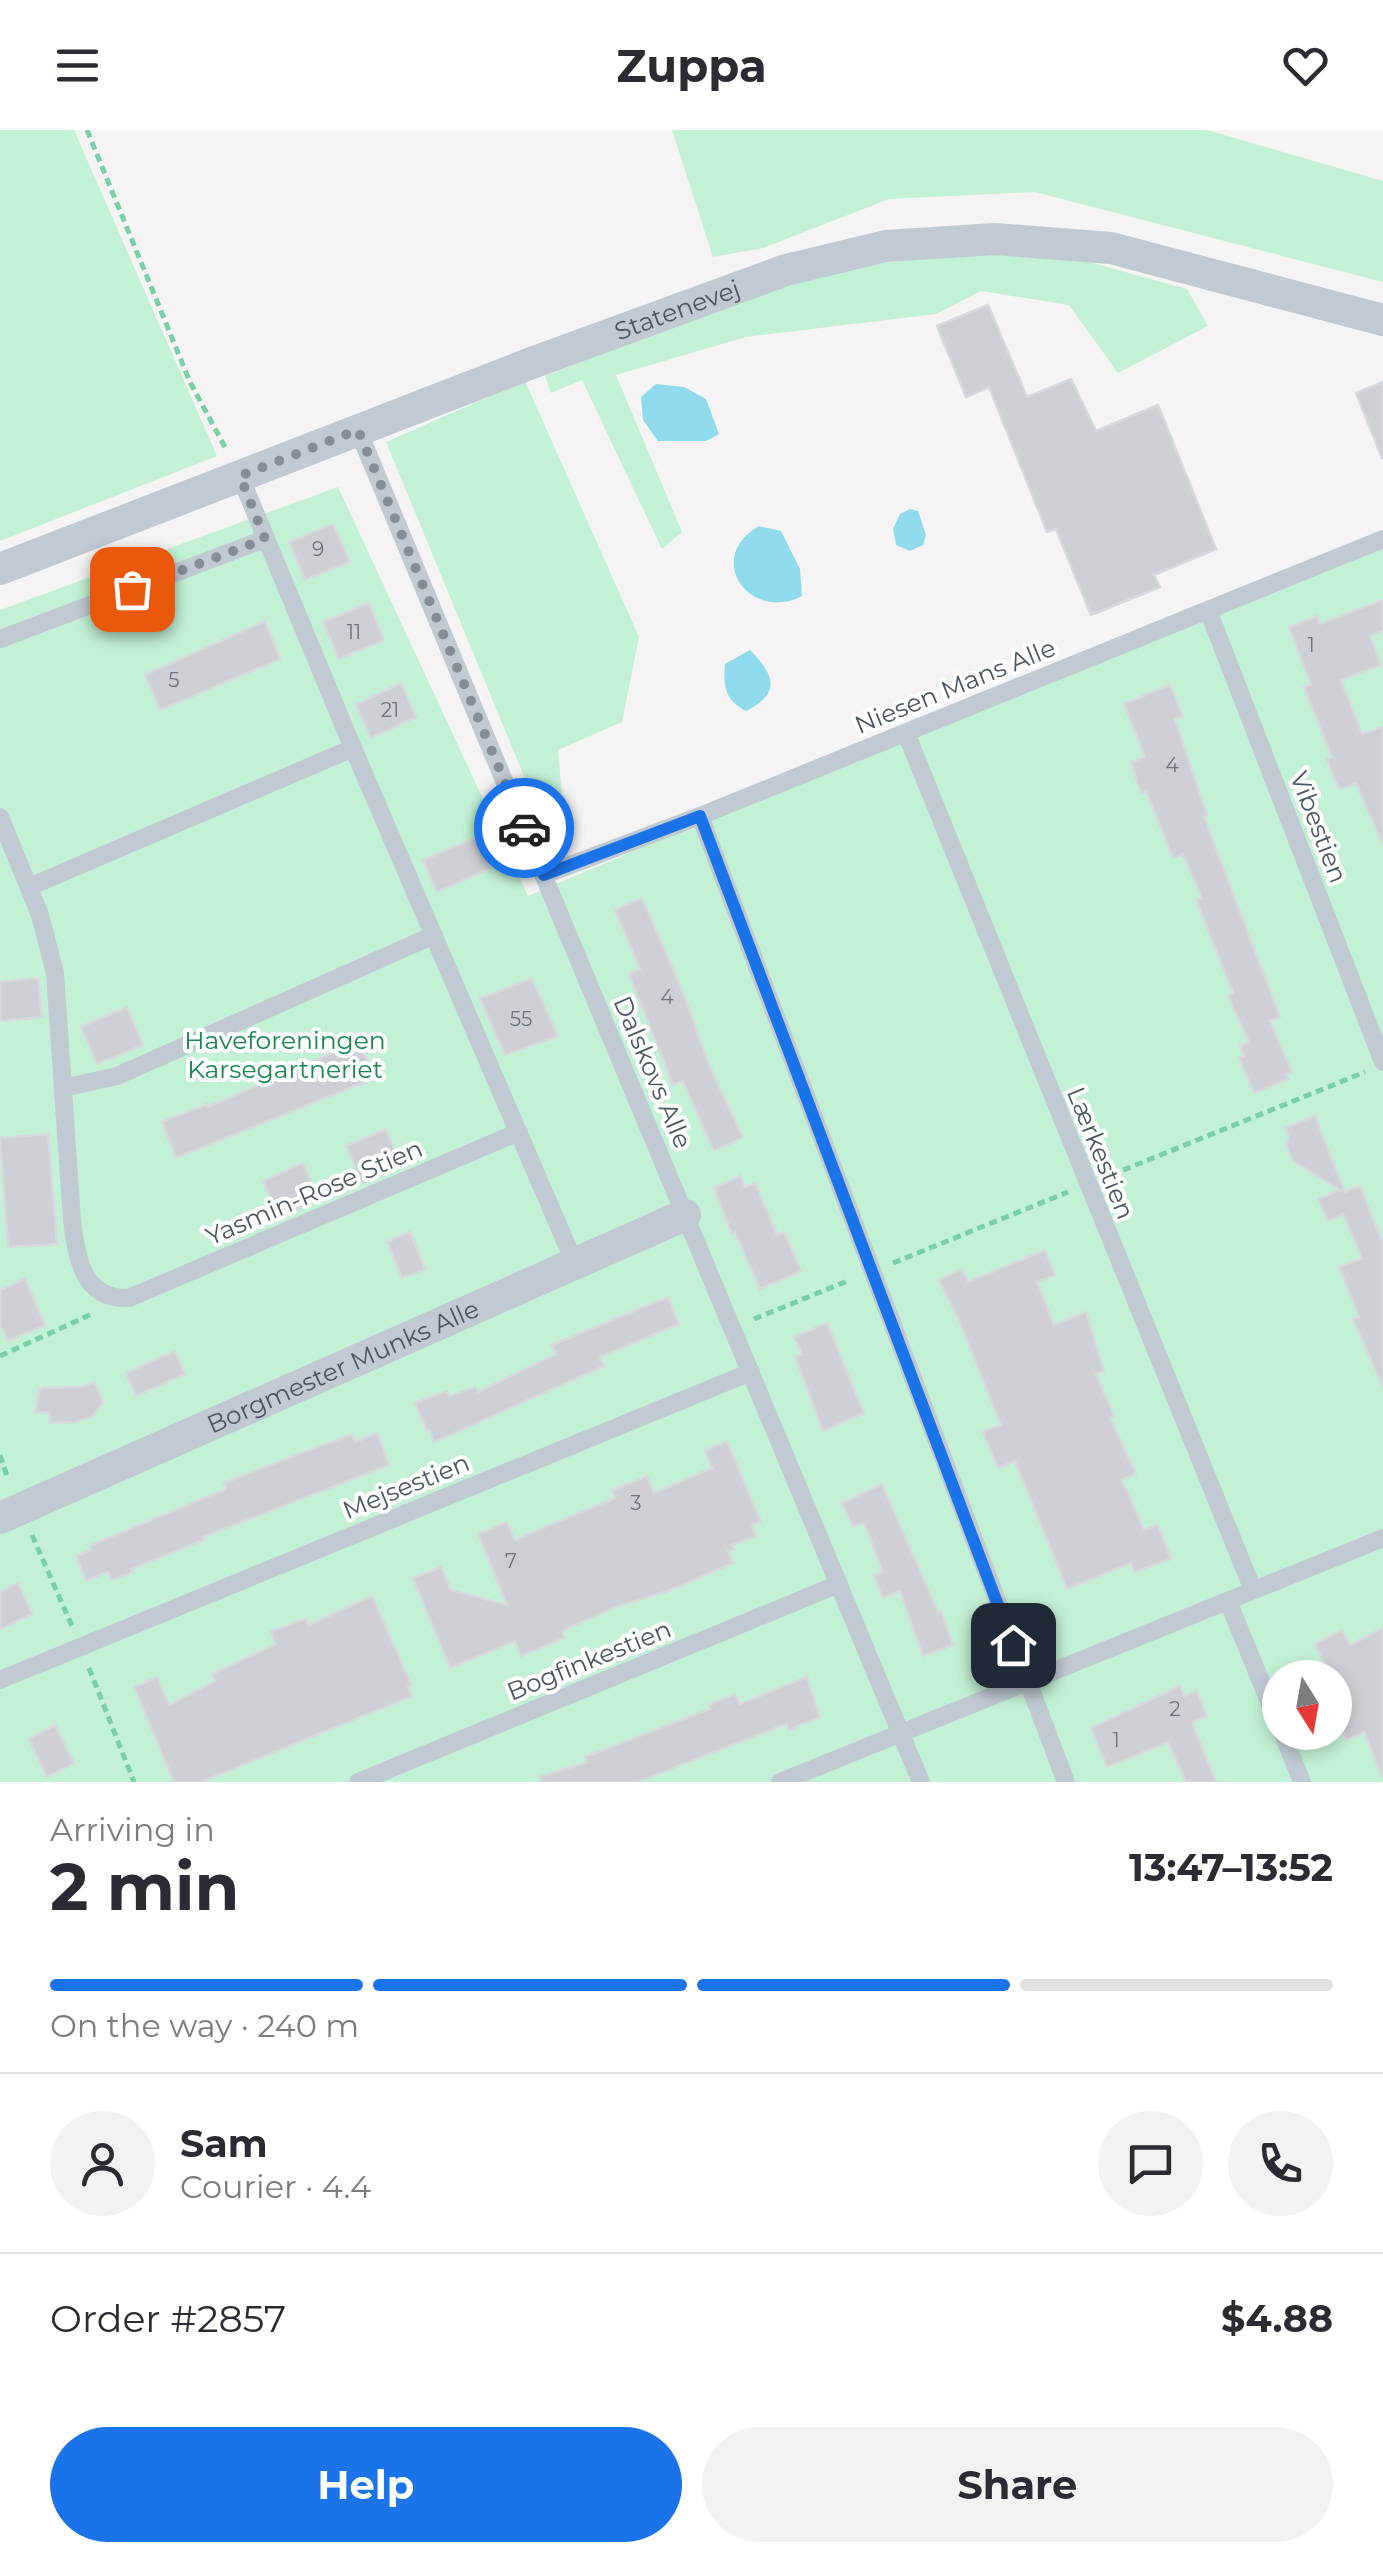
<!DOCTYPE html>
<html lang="en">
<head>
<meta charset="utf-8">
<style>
	:root { --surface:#fff; --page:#f2f2f3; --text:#2b2b33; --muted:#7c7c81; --line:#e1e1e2; --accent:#1a73e8 }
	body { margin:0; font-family:Montserrat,sans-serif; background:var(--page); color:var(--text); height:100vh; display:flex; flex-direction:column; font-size:38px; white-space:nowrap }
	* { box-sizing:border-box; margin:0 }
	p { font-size:32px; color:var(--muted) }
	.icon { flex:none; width:55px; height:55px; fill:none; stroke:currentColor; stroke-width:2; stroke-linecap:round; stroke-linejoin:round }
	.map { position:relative; height:1652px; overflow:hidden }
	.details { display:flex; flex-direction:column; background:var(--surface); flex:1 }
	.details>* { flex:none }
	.needle { width:65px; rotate:169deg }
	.buttons { position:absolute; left:1262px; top:1530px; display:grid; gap:20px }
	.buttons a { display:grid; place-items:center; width:90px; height:90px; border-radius:50%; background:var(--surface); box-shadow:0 5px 15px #0003; font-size:50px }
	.pin { position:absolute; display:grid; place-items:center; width:85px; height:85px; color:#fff; margin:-42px; border-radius:20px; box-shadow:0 5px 15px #0006 }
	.courier { position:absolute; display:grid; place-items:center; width:100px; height:100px; margin:-50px; border:8px solid #1a73e8; border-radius:50%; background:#fff; color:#222; box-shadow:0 2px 12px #0007 }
	.headline em { font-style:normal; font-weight:700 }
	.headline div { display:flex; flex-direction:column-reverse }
	.headline { display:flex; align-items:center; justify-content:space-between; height:170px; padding:0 50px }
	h1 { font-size:65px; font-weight:700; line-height:75px }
	.bar { display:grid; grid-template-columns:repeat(4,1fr); gap:15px 10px; align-content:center; height:120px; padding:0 50px }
	.bar i { height:12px; border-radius:8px; background:var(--line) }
	.bar .active { background:var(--accent) }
	.bar p { grid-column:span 4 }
	.line { display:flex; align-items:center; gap:25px; padding:0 50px; border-top:2px solid var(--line) }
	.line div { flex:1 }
	.round { display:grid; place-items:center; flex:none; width:105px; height:105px; border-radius:52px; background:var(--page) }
	.cta { display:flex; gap:20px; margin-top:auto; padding:20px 50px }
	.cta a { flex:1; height:115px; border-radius:60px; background:var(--accent); color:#fff; font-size:40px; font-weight:700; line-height:115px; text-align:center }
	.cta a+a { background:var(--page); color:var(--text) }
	header { display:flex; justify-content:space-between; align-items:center; height:130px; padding:0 50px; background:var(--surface); font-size:45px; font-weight:700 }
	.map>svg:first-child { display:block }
	.green { fill:#c3f1d5; fill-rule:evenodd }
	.water { fill:#90daee }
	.building { fill:#cdcfd5; stroke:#d7d9de; stroke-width:2.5 }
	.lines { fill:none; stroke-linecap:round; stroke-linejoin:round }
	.path { stroke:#7ad0a6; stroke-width:5; stroke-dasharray:8 5; stroke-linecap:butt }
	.lane { stroke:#c1cad2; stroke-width:18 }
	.street { stroke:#c1cad2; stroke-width:32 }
	.done { stroke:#868d94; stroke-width:10; stroke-dasharray:0 18 }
	.route { stroke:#1a73e8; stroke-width:12 }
	.labels { text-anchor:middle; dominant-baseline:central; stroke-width:8; stroke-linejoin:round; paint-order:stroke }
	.number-label { font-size:20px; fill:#6b747e }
	.street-label { font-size:25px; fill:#4a5661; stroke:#fff }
	.park-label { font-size:25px; fill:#17864f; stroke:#fff }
</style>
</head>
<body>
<header><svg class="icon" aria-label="menu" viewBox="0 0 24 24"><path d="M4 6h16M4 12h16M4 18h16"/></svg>Zuppa<svg class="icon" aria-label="heart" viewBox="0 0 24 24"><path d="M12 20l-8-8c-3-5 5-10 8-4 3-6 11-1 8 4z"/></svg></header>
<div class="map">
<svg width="1383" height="1652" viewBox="0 0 1383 1652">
	<rect width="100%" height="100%" fill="#f5f3f3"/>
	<path class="green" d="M0,0H74L217,326L0,411Z
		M672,0H1207L1383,51V152L1035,62L889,69L763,118L713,127Z
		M975,123L1082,130L1187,159L1208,196L1118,243L1069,175L981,161L936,184L746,207L616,245L682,402L662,419L582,250L551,263L545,246L775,157L882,133Z
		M525,251L639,507L622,592L558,620L563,676L540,685L386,312Z
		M338,357L528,766L1383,403V1652H0V480ZM1280,1548H1335V1602H1280Z"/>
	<path class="water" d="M656,254L684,257L706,269L719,304L706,311H658L643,290L641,267Z
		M910,379L918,381L926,405L923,415L910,421L896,415L893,399L900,384Z
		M759,396L781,401L800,439L802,466C750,493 703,428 759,396Z
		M750,520C775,545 781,564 746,581C725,570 723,557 725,534Z"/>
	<path class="building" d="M988,175L1027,267L1071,249L1096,301L1158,275L1216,419L1154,445L1160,457L1091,485L1056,399L1047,402L989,257L966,267L937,196Z
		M1383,252V328H1382L1356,263Z
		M333,394L350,432L305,450L289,412Z
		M1383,470V500L1370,506L1381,535L1341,550L1362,604L1383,597V715L1356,653L1340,659L1335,651L1327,629L1332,627L1304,557L1311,555L1289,497L1317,486L1320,494Z
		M369,473L384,510L339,529L323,492Z
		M265,491L280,529L160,580L145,545Z
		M401,553L416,587L371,608L356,575Z
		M1170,555L1183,586L1175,589L1207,685L1204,687L1280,887L1270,891L1292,942L1286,944L1288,949L1254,963L1239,928L1244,926L1240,916L1249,912L1228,866L1233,863L1196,770L1202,768L1183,724L1173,728L1146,661L1141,663L1131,632L1145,627L1124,574Z
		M478,707L491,738L437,762L423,730Z
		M642,768L682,860L710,937L742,1006V1008L714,1021L683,951L673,955L629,844L640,839L615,780Z
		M38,848L42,887L0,891V852Z
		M532,849L558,906L505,925L480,868Z
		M127,877L143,915L97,934L81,897Z
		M359,911L375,948L176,1028L162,992L207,974L208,977Z
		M1315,986L1345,1062L1360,1056L1383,1113V1257L1353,1189L1359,1187L1339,1137L1362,1128L1343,1084L1328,1091L1318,1069L1340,1060L1293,1031L1286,1014L1289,1008L1285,998Z
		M386,999L401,1036L362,1053L346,1016Z
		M48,1004L57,1114L8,1117L0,1008Z
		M303,1033L319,1069L279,1087L263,1051Z
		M740,1046L745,1057L755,1053L777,1105L784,1102L801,1141L760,1159L735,1102L732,1104L714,1058Z
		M410,1102L425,1139L402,1148L387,1112Z
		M1045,1120L1055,1145L1037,1152L1054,1195L1086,1182L1104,1241L1096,1244L1114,1286L1110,1288L1136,1344L1122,1350L1144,1400L1158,1395L1171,1429L1134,1442L1131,1433L1067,1459L1015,1331L998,1338L983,1302L1001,1295L959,1190L939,1150L962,1139L968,1152Z
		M25,1149L45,1195L8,1211L0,1193V1160Z
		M668,1167L679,1194L600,1227L604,1236L434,1312L430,1300L427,1301L415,1273L447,1261L449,1266L475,1257L478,1262L556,1224L552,1215Z
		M827,1193L864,1283L823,1301L795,1226L802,1224L794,1207Z
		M175,1221L185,1244L136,1266L126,1243Z
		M95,1252L103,1272L92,1287L76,1292L50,1293V1283L35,1282L40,1258L81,1257Z
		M377,1303L389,1335L203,1407L204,1410L131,1439L133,1442L111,1450L108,1442L86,1451L76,1426L91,1420L89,1416L226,1359L224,1353L352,1304L355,1312Z
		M727,1311L761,1392L752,1395L756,1406L732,1415L734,1419L728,1421L733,1433L668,1461L615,1477L562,1501L564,1508L521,1526L515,1511L450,1538L413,1448L441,1437L451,1460L507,1475L478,1404L507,1392L515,1410L615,1368L612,1360L647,1346L654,1363L712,1338L705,1321Z
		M882,1354L938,1482L941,1481L953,1515L923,1526L900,1461L883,1468L874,1446L883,1442L864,1393L853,1397L842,1373Z
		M18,1453L32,1484L0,1499V1462Z
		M372,1466L411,1554L408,1555L412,1566L201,1652H174L134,1557L157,1547L169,1575L215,1551L212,1544L276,1514L271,1502L306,1488L309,1495Z
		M1383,1498V1646H1382L1364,1602L1347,1610L1335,1584V1548H1332L1315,1514L1342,1500L1350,1515Z
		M807,1547L820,1587L789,1600L786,1594L637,1652H540V1647L587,1632L585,1627L710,1579L709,1575L735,1564L740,1574Z
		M1180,1556L1184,1566L1197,1560L1207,1586L1194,1591L1193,1595L1216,1652H1186L1168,1612L1107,1637L1091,1598Z
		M55,1595L74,1633L47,1647L29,1609Z"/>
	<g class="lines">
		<path class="path" d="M87,0L190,252L227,321
			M1111,1045L1365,942
			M893,1133L1068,1062
			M754,1189L850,1150
			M0,1226L94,1183
			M0,1325L8,1349
			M32,1405L72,1496
			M89,1538L134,1652"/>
		<path class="lane" d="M358,300L921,1652
			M240,346L353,618L575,1134
			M1208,480L1383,932
			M0,509L265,409
			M906,603L1253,1460
			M700,686L1066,1652
			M0,687L40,785L55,843L72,1090C77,1128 82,1170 129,1168L519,1002
			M544,745L700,686L1383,409
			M29,757L353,618
			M63,958L117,946L434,805
			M1228,1471L1280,1598
			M0,1550L751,1242
			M1282,1602L1302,1652
			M358,1652L839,1454
			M780,1652L1383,1408"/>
		<g class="street">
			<path id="s1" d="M0,439L529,234L786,140L886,116L995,109L1111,118L1383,190"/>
			<path id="s2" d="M0,1388L685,1085"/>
		</g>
	</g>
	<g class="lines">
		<path class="done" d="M132,459L265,409L240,346L358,300L524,698"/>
		<path class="route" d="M524,698L544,745L700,686L1013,1515"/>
	</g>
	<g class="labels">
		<g class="number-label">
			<text x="318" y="419">9</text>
			<text x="354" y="502">11</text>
			<text x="1311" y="515">1</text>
			<text x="174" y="550">5</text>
			<text x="390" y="580">21</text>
			<text x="1172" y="635">4</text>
			<text x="667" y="867">4</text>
			<text x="521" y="889">55</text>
			<text x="636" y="1373">3</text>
			<text x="511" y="1431">7</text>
			<text x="1175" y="1579">2</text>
			<text x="1116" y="1610">1</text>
		</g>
		<g class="street-label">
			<text stroke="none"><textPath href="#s1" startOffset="725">Statenevej</textPath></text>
			<text transform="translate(955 556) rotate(-22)">Niesen Mans Alle</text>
			<text transform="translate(1319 697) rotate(69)">Vibestien</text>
			<text transform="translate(653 942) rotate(67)">Dalskovs Alle</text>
			<text transform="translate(1101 1023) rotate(68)">Lærkestien</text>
			<text transform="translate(314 1062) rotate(-23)">Yasmin-Rose Stien</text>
			<text stroke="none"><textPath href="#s2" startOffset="375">Borgmester Munks Alle</textPath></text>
			<text transform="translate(406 1356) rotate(-22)">Mejsestien</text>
			<text transform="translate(589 1530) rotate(-22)">Bogfinkestien</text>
		</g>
		<g class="park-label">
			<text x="285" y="910">Haveforeningen<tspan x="285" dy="29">Karsegartneriet</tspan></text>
		</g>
	</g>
</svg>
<div class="buttons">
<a><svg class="needle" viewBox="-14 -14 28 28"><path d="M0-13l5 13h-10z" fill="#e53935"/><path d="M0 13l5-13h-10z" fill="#7c7c81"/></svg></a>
</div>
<div class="pin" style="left:132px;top:459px;background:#ea580c"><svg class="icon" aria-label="bag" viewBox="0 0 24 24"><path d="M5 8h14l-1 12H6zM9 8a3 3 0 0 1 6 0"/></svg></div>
<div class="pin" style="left:1013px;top:1515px;background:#1f2937"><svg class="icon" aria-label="home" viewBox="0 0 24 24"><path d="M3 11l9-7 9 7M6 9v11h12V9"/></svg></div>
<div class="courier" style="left:524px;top:698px"><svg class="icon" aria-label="car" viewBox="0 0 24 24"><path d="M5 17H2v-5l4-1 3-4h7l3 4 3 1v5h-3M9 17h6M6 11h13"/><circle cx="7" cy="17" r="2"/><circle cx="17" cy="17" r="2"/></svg></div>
</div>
<section class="details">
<div class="headline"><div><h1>2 min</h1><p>Arriving in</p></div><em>13:47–13:52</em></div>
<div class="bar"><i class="active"></i><i class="active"></i><i class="active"></i><i></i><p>On the way · 240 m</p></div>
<div class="line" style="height:180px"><a class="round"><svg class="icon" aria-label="person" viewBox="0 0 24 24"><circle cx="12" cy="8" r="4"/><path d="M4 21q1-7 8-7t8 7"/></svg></a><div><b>Sam</b><p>Courier · 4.4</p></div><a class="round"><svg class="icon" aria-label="chat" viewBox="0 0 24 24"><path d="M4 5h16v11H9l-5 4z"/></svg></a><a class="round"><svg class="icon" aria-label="phone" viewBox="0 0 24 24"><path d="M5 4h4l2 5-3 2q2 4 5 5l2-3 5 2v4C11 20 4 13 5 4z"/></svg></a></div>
<div class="line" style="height:130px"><div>Order #2857</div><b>$4.88</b></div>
<div class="cta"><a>Help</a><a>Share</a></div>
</section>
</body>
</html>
